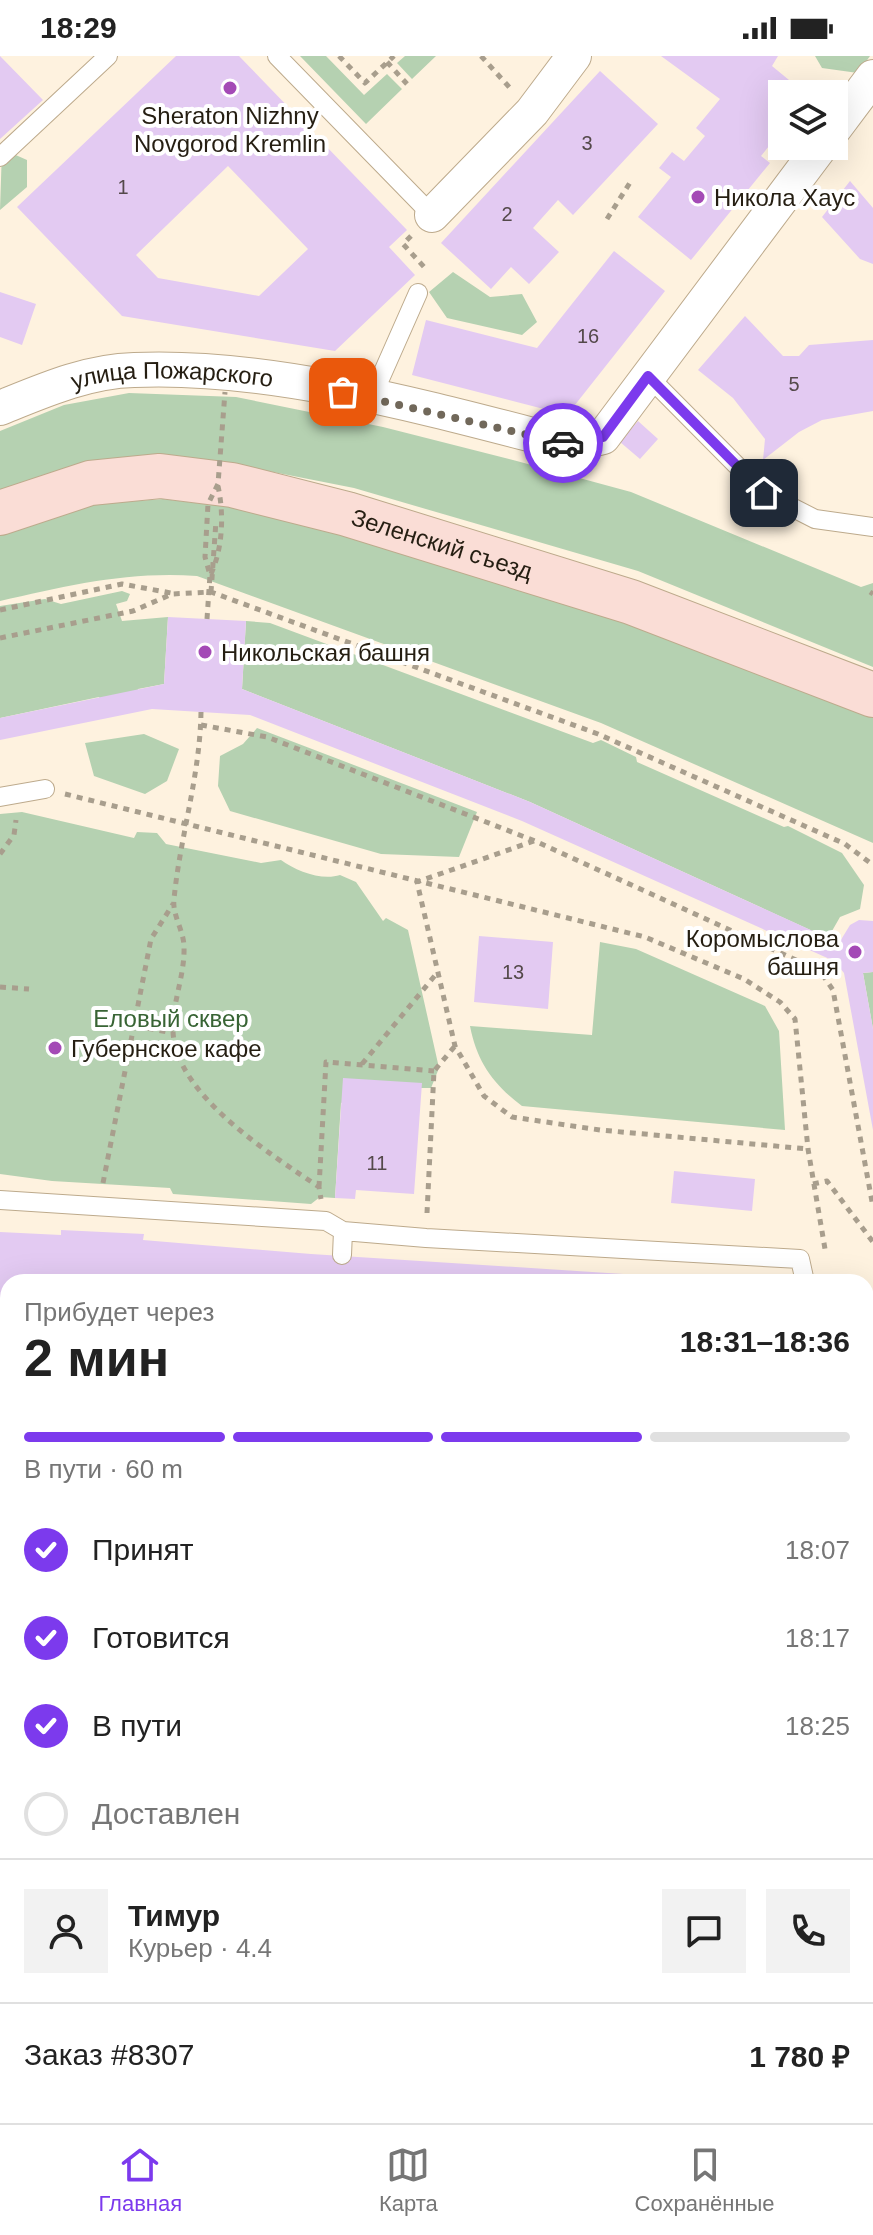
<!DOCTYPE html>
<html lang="ru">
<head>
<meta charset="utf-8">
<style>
	:root { --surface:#fff; --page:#f2f2f2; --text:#222; --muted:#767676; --line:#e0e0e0; --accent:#7c3aed }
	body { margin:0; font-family:Helvetica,sans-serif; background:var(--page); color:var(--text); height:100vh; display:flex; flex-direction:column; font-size:30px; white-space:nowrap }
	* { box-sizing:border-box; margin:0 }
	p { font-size:26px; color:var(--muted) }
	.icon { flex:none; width:44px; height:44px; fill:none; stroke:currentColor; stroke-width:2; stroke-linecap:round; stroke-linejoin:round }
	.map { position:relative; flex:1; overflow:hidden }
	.drawer { position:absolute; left:0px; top:1218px; width:874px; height:850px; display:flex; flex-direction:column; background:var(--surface); border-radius:24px 24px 0 0; box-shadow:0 8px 32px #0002 }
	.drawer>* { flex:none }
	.buttons { position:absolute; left:768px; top:24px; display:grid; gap:16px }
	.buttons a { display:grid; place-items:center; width:80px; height:80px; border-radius:0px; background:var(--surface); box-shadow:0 8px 32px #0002; font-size:40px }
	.pin { position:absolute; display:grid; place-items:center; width:68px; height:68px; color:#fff; margin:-34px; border-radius:16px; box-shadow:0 4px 12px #0006 }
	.courier { position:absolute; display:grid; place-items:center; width:80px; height:80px; margin:-40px; border:6px solid #7c3aed; border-radius:50%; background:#fff; color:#222; box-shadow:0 2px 10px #0007 }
	.head em { font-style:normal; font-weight:700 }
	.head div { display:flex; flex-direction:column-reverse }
	.head { display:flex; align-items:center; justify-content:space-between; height:136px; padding:0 24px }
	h1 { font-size:52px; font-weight:700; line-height:60px }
	.bar { display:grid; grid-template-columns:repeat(4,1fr); gap:12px 8px; align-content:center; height:96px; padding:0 24px }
	.bar i { height:10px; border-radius:6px; background:var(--line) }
	.bar .on { background:var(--accent) }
	.bar p { grid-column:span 4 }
	.line { display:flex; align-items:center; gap:20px; padding:0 24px; border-top:2px solid var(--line) }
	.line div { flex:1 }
	.round { display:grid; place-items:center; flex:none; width:84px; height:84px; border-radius:0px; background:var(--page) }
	ol { padding:0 24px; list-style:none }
	li { display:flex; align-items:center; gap:24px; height:88px }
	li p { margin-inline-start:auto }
	li .icon { padding:8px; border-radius:50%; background:var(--accent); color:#fff; stroke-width:4 }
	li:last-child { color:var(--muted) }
	li i { width:44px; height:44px; border:4px solid var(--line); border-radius:50% }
	.status { display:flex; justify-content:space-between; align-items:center; height:56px; padding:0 40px; background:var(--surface); direction:ltr }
	.status svg { height:22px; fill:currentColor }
	.menu { display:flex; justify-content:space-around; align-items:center; height:112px; border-top:2px solid var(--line); background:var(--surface); font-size:22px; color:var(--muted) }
	.menu a { display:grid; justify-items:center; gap:4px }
	.menu .on { color:var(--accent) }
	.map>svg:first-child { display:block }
	.green { fill:#b5d1b1 }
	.building { fill:#e3caf2; fill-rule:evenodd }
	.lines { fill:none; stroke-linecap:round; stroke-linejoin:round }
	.service-casing { stroke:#bdaa8c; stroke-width:20 }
	.minor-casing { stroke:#bdaa8c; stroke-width:36 }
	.secondary-casing { stroke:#bdaa8c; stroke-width:46 }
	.path { stroke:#a89e8d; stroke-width:5; stroke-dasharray:6 6; stroke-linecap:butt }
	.service { stroke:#fff; stroke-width:18 }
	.minor { stroke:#fff; stroke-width:34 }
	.secondary { stroke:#faddd6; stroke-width:44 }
	.path-bridge { stroke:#a89e8d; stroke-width:5; stroke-dasharray:6 6; stroke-linecap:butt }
	.done { stroke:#71685a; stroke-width:8; stroke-dasharray:0 14.4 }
	.route { stroke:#7c3aed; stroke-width:10 }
	.poi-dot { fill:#a44ab6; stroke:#fff; stroke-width:3 }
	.labels { text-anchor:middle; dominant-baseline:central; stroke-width:8; stroke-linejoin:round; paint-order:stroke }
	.number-label { font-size:20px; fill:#54494a }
	.poi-label { font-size:24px; fill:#251e12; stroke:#fff; text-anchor:start }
	.street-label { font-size:24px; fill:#251e12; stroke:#fff }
	.park-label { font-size:24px; fill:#386434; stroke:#fff }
</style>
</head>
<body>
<div class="status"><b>18:29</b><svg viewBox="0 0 49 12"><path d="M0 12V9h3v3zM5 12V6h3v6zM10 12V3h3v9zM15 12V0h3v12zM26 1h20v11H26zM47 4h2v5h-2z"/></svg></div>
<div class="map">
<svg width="873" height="2067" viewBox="0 0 873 2067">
	<rect width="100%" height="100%" fill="#fef2df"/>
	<path class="green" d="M300,0H326L364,39L387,18L402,33L366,68Z
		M405,0H436L412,23L397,7Z
		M815,0H870L858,17L822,12Z
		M2,93L27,104V131L0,154Z
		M453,216L490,241L522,238L537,266L522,279L447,262L429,236Z
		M129,337L236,341L383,371L513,404L631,436L861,531L873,527V611L638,515L354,432L238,409L0,442V375L64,349Z
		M163,443L230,451L340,479L624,567L873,661V787L601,667L197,520C128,515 66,530 0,545V478L95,448Z
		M122,535L130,538L127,545L116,548L122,565L168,561L164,628L138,633L136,641L103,647L99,641L0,662V550L45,543L61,548Z
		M246,565L270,567L593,687L601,684L636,701L637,706L784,771L788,770L842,797L864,829L860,853L840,861L828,882L530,746L242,633Z
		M257,672L477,756L459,801L381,798L230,755L218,730L220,700L243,688Z
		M144,678L179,693L167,725L145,738L94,720L85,687Z
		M22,756L134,782L137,776L157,777L166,788L261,807L281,804C296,815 322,825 340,819L356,826L383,865L386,862L408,874L439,1012L431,1032H387L341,1047L335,1142L320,1141L311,1148L173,1138L170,1132L52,1125L0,1118V758Z
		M600,886L636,893L765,950L779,975L785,1074L522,1050C493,1028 477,1006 470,970L592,979Z
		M873,916V973L863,917Z
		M0,1402L8,1403V1542H0Z
		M0,1618L8,1619V1680L0,1679Z
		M866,1734L873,1737V1777L866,1782Z
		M873,1798V1943L869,1949L866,1803Z
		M0,2030L8,2031V2060H549L660,2067H0Z"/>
	<path class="building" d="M0,0L43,44L0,83Z
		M176,0H239L407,174L389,191L415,219L335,295L122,260L17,151ZM228,110L308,193L259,240L158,222L136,199Z
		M661,0H778L772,10L806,38H782V91L773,85L761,100L770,107L691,204L638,161L671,121L659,112L672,96L684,105L705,80L696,72L720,43Z
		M600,15L658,68L573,159L558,144L533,172L559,196L529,228L511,211L491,233L441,187Z
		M850,125L873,152V208L860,203L822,161Z
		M614,195L665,235L567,359L412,319L426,264L537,292Z
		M0,236L36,248L22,289L0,281Z
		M745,260L783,300H799L809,289L873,284V355L822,364L799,376L763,404L765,383L733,342L698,314Z
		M638,365L658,383L640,403L620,386Z
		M168,561L246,565L242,633L530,746L839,887L850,869L859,864L873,865V916L863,917L873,973V1074L844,917L834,905L522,765L250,659L152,653L0,684V662L164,628Z
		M479,880L553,886L548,953L474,946Z
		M343,1022L422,1027L414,1138L356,1134L355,1143L335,1142Z
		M674,1115L755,1123L752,1155L671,1147Z
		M61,1174L144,1178L143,1184L311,1198L686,1222V1226H8V1276H0V1176L61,1179Z
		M733,1218L747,1219L763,1226H715Z
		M0,1354L8,1355V1391H0Z
		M0,1679L8,1680V1714H0Z
		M8,1842V1957H0V1852Z"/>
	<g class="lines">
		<g class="service-casing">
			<path id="service" d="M277,0L432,159
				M0,101L108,0
				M648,320L764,437L815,463L873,471
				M372,341L418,237
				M0,741L45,733
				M0,1144L326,1165L343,1175L426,1182L800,1203L805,1226
				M342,1199L343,1175
				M866,1544L873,1580
				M866,1721L873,1722
				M866,1979L873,1969
				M0,2020L8,2021
				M259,2060L261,2067
				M747,2060L784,2063L795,2060"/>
		</g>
		<g class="minor-casing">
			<g id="minor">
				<path d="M834,73L873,21"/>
				<path d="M432,159L532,56L574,0"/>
				<path id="s1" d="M0,352C42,335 87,315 134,314C275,308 435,354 571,389L603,381L821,90"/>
			</g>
		</g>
		<g class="secondary-casing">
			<g id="secondary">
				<path id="s2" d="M0,457L90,427L160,420L232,429L347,458L631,546L873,639"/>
			</g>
		</g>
		<path class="path" d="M339,0L365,27L394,0
			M481,0L510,32
			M387,6L407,28
			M607,163L631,125
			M411,180L403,188L426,213
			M211,536L216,465
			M870,536L873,538
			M0,554L122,528L171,537
			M0,582L133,555L172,538L211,536L598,678L845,788L873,809
			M201,656C200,720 180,781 174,843C172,859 184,875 184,891C185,919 172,947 173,975C175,1039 272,1099 319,1131L321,1143
			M201,669L267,681L535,785L820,915L833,934L873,1151
			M65,738L645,881L744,923L780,946L795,963L808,1093L825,1193
			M534,785L417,826L455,990L484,1040L512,1061L600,1074L808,1093
			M0,798L14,779L16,764
			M0,931L29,933
			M136,970L173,977
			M362,1008L437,917
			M103,1127L151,883L173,848
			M813,1128L827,1125L873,1186
			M319,1131L326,1006L434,1015
			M427,1157L434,1015L455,990
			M866,1426L873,1465
			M866,1794L873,1789
			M51,2067V2060
			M442,2067L443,2062
			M570,2067L571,2060
			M820,2067L828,2060"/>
		<use href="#service" class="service"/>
		<use href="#minor" class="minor"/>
		<use href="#secondary" class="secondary"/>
		<path class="path-bridge" d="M211,518C223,491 224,458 218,430
			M207,563L210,519L205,501L208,448L218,428L225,336"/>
	</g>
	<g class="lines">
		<path class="done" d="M343,336L563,387"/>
		<path class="route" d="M563,387L571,389L603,381L648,320L764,437"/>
	</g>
	<g class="poi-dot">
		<circle cx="230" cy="32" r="8"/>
		<circle cx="698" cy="141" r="8"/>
		<circle cx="205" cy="596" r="8"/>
		<circle cx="855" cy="896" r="8"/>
		<circle cx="55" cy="992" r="8"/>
	</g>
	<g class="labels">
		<g class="number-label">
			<text x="587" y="87">3</text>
			<text x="123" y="131">1</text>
			<text x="507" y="158">2</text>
			<text x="588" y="280">16</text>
			<text x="794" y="328">5</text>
			<text x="513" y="916">13</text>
			<text x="377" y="1107">11</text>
		</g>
		<g class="poi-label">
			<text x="230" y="59" text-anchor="middle">Sheraton Nizhny<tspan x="230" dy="28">Novgorod Kremlin</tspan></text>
			<text x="714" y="141">Никола Хаус</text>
			<text x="221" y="596">Никольская башня</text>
			<text x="839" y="882" text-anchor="end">Коромыслова<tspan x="839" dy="28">башня</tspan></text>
			<text x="71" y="992">Губернское кафе</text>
		</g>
		<g class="street-label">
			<text stroke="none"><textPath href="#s1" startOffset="178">улица Пожарского</textPath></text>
			<text stroke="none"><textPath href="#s2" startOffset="456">Зеленский съезд</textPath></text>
		</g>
		<g class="park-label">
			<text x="171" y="962">Еловый сквер</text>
		</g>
	</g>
</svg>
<div class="buttons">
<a><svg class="icon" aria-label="layers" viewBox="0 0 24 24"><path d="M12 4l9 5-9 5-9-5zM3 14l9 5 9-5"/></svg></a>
</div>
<div class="pin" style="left:343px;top:336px;background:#ea580c"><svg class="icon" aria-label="bag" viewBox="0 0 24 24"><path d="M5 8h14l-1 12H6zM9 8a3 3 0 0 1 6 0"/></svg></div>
<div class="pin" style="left:764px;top:437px;background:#1f2937"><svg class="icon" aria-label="home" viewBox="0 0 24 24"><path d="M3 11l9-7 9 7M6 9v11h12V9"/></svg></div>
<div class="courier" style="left:563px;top:387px"><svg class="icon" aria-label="car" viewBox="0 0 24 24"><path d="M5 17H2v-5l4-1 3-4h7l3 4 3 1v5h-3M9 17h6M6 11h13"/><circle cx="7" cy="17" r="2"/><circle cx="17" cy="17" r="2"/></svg></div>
<section class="drawer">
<div class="head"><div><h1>2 мин</h1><p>Прибудет через</p></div><em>18:31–18:36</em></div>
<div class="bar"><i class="on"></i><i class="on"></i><i class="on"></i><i></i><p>В пути · 60 m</p></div>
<ol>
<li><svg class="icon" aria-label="check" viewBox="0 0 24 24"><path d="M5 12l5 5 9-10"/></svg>Принят<p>18:07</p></li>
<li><svg class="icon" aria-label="check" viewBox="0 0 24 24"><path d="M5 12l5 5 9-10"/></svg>Готовится<p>18:17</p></li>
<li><svg class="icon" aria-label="check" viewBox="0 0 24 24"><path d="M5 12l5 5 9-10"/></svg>В пути<p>18:25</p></li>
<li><i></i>Доставлен</li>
</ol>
<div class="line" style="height:144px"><a class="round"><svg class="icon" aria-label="person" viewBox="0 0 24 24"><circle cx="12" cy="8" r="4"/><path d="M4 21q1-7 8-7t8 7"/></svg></a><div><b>Тимур</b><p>Курьер · 4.4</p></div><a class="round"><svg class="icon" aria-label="chat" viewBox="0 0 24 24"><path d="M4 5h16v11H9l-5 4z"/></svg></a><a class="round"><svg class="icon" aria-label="phone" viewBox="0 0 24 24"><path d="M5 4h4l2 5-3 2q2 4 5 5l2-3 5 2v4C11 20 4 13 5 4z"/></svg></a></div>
<div class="line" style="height:104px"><div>Заказ #8307</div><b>1 780 ₽</b></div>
</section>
</div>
<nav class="menu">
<a class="on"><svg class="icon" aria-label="home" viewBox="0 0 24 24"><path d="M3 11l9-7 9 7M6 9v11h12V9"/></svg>Главная</a>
<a><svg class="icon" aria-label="map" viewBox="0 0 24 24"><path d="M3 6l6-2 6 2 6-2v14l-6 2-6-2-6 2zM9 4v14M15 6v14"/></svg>Карта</a>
<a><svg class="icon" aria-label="saved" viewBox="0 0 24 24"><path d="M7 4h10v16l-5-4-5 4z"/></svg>Сохранённые</a>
</nav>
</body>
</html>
